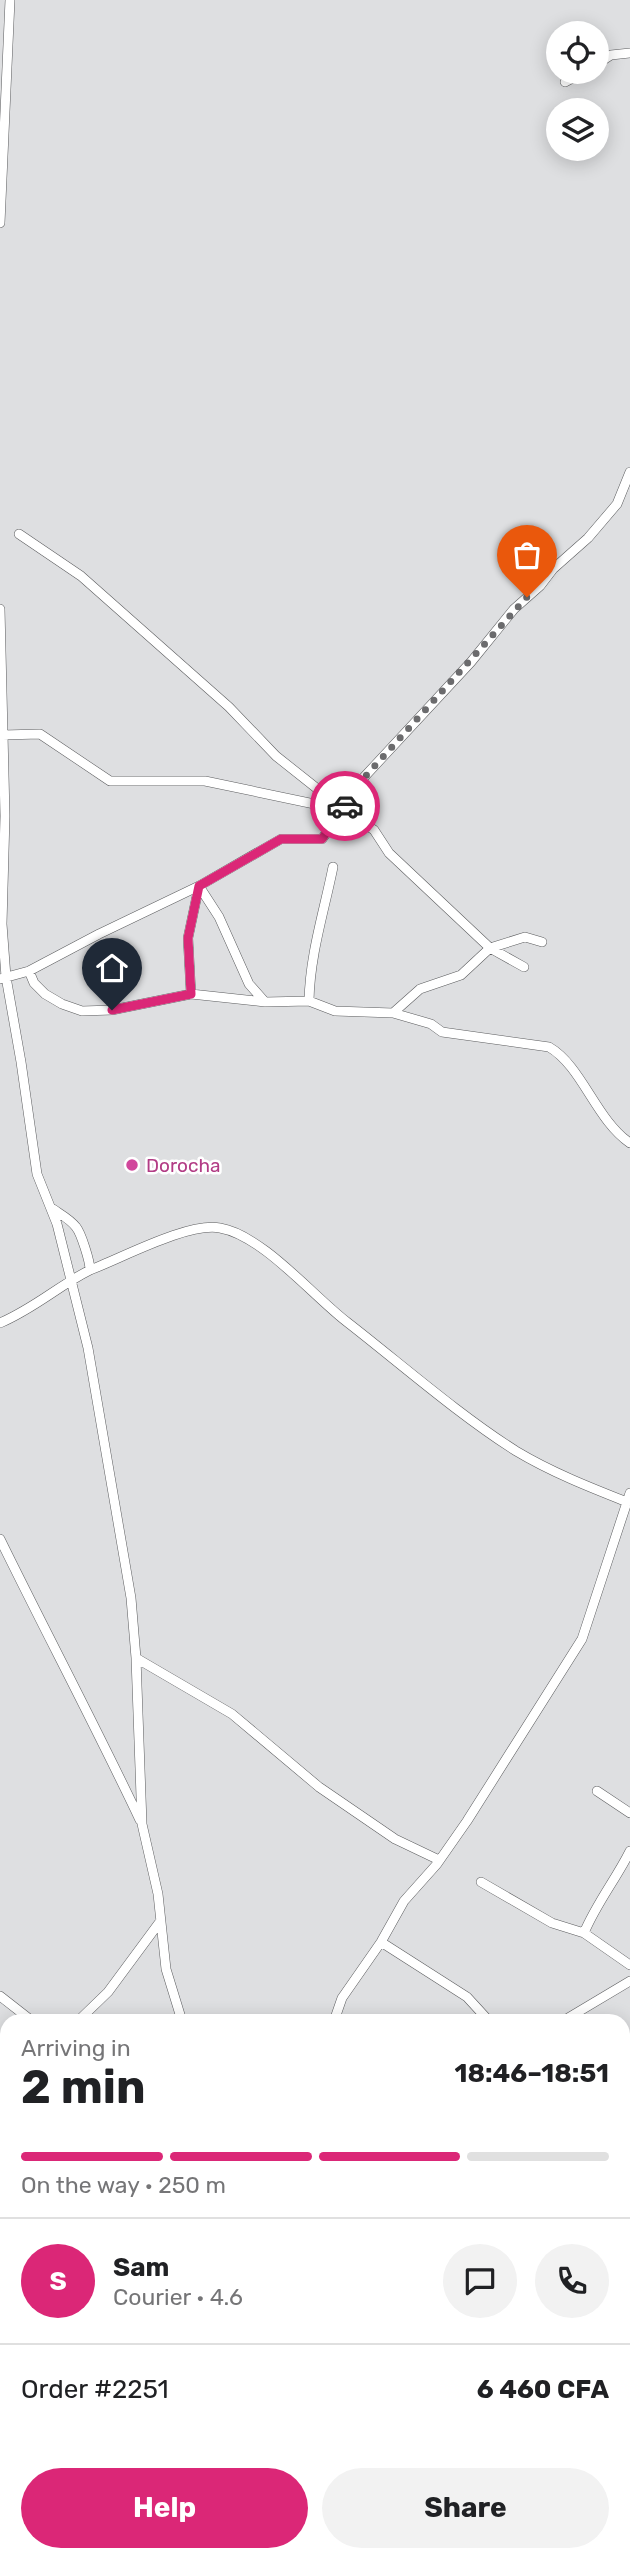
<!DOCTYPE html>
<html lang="en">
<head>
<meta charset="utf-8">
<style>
	:root { --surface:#fff; --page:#f2f2f2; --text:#202124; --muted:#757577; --line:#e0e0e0; --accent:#db2777 }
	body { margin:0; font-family:Rubik,sans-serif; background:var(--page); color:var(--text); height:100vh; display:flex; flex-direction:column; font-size:26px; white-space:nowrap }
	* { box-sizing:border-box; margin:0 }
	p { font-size:23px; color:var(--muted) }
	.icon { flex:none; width:38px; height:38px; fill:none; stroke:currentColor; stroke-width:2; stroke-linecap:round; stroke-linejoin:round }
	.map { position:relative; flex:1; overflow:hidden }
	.panel { position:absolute; left:0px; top:2014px; width:630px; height:548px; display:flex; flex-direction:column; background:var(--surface); border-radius:21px 21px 0 0; box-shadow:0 4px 18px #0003 }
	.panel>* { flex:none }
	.fabs { position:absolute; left:546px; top:21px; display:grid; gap:14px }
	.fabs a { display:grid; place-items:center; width:63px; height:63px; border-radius:50%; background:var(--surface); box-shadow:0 4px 18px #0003; font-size:35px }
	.pin { position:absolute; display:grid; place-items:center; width:60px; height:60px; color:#fff; margin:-72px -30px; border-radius:50% 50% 50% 0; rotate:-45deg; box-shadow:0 0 7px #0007 }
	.pin .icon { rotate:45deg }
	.courier { position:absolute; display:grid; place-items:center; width:70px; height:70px; margin:-35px; border:5px solid #db2777; border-radius:50%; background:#fff; color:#222; box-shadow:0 2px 9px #0007 }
	.headline em { font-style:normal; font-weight:700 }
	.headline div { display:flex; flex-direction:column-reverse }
	.headline { display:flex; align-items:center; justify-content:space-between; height:119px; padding:0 21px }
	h1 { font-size:46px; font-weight:700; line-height:52px }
	.bar { display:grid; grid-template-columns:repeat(4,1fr); gap:10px 7px; align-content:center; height:84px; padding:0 21px }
	.bar i { height:9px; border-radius:5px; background:var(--line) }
	.bar .selected { background:var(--accent) }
	.bar p { grid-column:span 4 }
	.line { display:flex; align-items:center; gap:18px; padding:0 21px; border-top:2px solid var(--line) }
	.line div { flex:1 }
	.round { display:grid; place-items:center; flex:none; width:74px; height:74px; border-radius:37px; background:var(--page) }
	.button { display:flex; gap:14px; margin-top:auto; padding:14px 21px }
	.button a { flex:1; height:80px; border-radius:42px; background:var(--accent); color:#fff; font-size:28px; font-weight:700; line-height:80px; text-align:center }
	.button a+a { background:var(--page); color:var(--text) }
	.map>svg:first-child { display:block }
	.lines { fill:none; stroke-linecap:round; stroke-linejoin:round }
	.minor-casing { stroke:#5b5c5e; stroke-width:10 }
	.minor { stroke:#fff; stroke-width:9 }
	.done { stroke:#6b6b6d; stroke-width:7; stroke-dasharray:0 12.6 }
	.route { stroke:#db2777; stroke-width:9 }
	.hotel-dot { fill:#d1479c; stroke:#fff; stroke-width:2.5 }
	.labels { text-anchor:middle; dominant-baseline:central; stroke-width:5; stroke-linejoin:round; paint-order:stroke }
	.hotel-label { font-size:19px; fill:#b23c85; stroke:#fff; text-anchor:start }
</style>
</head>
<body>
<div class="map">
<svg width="630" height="2561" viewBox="0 0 630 2561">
	<rect width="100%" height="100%" fill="#dedfe1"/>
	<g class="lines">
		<g class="minor-casing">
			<path id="minor" d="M597,64L611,55L630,53
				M565,82L584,72
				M0,223L10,0
				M19,534L81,576L229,707L276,756L339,806
				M0,609L5,816L2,924L6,977L21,1062L37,1174L57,1224L88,1348L131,1598L136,1658L142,1824L158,1894L166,1969L182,2021
				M3,735L40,734L110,781H205L343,810L374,830L389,853L490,948L524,967
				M199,886L219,917L249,984L265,1002
				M29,971L34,983L45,994L62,1004L82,1011L112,1010L191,994L265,1002L309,1001L335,1011L393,1013L431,1024L442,1032L549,1047C582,1066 596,1120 630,1143
				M0,979L29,971L99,934L199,886L281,839H322L343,810L353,789L471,662L514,609L540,586L553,569L588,538L617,504L630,472
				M191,994L188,938L199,886
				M309,1001C310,954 324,912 333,867
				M393,1013L420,989L461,975L490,948L525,937L542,942
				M53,1209C60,1214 70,1219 76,1227C81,1233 90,1261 90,1270C122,1258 188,1222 220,1228C262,1235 313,1296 347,1322C401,1364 459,1415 516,1451C551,1472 589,1487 627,1502
				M0,1323C35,1308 58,1286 90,1270
				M0,1539C46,1633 95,1725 140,1820
				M136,1658L232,1714L319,1787L395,1839L439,1860
				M597,1791L630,1813
				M481,1882L552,1923L584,1933L630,1965
				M584,1933C596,1904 616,1879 630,1851
				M381,1942L467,1997L489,2021
				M0,1996L32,2021
				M78,2021L108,1992L159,1923
				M334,2021L342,1998L381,1942L404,1901L437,1864L467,1821L582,1639L630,1493
				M563,2021L630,1981
				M0,2078L7,2083
				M0,2103L7,2095
				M0,2191L7,2194
				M0,2316L7,2323
				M0,2530L7,2522
				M154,2555L157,2561
				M239,2555L240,2561
				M265,2561L267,2555"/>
		</g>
		<use href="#minor" class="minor"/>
	</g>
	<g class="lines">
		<path class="done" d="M345,806L354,789L527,597"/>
		<path class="route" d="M112,1010L191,994L188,938L199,886L281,839H322L345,806"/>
	</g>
	<circle class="hotel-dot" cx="132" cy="1165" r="7"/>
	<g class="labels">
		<g class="hotel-label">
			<text x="146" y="1165">Dorocha</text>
		</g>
	</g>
</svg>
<div class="fabs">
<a><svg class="icon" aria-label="locate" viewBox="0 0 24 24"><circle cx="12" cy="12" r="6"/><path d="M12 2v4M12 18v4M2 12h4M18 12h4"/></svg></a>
<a><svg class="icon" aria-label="layers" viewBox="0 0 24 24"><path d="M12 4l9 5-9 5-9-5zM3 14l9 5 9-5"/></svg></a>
</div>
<div class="pin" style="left:527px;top:597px;background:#ea580c"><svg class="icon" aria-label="bag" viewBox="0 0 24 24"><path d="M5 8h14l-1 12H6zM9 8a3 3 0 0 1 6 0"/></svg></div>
<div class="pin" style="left:112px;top:1010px;background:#1f2937"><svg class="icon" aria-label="home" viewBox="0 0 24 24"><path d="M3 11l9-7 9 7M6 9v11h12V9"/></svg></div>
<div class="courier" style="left:345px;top:806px"><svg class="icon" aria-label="car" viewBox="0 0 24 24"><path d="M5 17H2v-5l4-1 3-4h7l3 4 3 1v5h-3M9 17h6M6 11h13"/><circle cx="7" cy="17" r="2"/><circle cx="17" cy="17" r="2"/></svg></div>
<section class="panel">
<div class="headline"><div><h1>2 min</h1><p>Arriving in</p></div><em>18:46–18:51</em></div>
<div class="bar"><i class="selected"></i><i class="selected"></i><i class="selected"></i><i></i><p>On the way · 250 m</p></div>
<div class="line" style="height:126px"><b class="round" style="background:var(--accent);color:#fff">S</b><div><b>Sam</b><p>Courier · 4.6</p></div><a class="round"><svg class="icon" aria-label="chat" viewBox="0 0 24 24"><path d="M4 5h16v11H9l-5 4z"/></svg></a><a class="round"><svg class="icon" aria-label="phone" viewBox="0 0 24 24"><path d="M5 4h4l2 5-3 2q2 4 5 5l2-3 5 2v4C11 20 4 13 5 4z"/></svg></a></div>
<div class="line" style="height:91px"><div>Order #2251</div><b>6 460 CFA</b></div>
<div class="button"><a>Help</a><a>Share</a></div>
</section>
</div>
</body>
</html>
